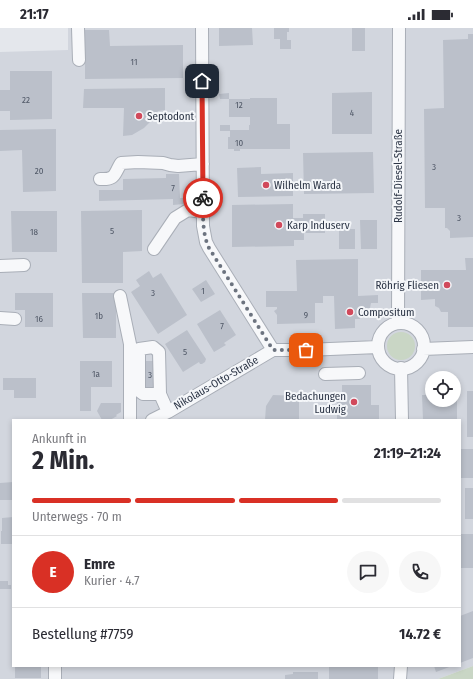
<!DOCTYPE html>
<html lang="de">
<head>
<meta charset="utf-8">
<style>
	:root { --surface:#fff; --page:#f7f7f7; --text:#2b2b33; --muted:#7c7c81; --line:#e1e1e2; --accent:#d93025 }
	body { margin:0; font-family:"Fira Sans Condensed",sans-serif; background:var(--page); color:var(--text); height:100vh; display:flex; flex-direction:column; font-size:15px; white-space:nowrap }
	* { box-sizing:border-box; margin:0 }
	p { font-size:13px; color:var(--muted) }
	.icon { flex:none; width:22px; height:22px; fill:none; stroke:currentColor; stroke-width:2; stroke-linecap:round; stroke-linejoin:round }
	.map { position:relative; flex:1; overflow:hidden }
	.panel { position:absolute; left:12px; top:391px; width:449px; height:248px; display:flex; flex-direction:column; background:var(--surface); border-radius:0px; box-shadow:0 2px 6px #0003 }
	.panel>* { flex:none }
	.tools { position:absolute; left:425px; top:343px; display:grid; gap:8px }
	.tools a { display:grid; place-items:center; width:36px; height:36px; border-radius:50%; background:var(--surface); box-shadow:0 2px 6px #0003; font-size:20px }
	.pin { position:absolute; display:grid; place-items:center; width:34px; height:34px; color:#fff; margin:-17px; border-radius:8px; box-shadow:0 2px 6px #0006 }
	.courier { position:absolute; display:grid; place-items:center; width:40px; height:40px; margin:-20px; border:3px solid #d93025; border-radius:50%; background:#fff; color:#222; box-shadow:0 1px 5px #0007 }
	.overview em { font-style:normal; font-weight:700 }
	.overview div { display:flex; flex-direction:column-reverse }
	.overview { display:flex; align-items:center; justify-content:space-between; height:68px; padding:0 20px }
	h1 { font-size:26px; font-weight:700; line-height:30px }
	.bar { display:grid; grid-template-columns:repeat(4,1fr); gap:6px 4px; align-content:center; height:48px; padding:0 20px }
	.bar i { height:5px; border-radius:3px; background:var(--line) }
	.bar .active { background:var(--accent) }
	.bar p { grid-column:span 4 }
	.line { display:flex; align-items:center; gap:10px; padding:0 20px; border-top:1px solid var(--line) }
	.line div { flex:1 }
	.round { display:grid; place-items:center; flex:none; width:42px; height:42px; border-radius:21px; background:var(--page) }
	.status { display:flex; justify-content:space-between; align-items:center; height:28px; padding:0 20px; background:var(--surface); direction:ltr }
	.status svg { height:11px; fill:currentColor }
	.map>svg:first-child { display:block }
	.built { fill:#d2d6de; fill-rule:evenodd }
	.green { fill:#c9d6c5 }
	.building { fill:#bbc0ca }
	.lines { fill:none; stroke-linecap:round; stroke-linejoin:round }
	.minor-casing { stroke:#a9aeb7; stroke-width:14 }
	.minor { stroke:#f7f8fa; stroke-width:12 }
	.done { stroke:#6c737f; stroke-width:4; stroke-dasharray:0 7.2 }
	.route { stroke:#d93025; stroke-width:5 }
	.poi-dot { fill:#d1495b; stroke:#f4f6f9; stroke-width:1.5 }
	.labels { text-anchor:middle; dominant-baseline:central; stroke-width:4; stroke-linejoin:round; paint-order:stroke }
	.number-label { font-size:9px; fill:#4f5766 }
	.poi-label { font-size:11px; fill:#2b3445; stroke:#f4f6f9; text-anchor:start }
	.street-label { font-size:11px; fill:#2b3445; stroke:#f4f6f9 }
</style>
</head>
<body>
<div class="status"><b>21:17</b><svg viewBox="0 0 49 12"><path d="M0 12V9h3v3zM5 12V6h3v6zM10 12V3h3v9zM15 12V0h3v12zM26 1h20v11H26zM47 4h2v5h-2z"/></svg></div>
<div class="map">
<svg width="473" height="651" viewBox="0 0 473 651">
	<rect width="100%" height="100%" fill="#e4e7ec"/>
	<path class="built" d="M68,0H473V638L438,651H0V24L68,22ZM432,350H454V372H432ZM13,392H460V638H13Z"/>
	<path class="green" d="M387 318a14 14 0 1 1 28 0a14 14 0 1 1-28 0Z
		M473,638V651H438Z"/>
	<path class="building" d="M219,0H252L253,17L219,18Z
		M274,0H289V4H287V12H291V21H280V11H274Z
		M352,0H365V23H352Z
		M85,2H109L110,18L183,17V50L85,51Z
		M468,6H473V209L450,210V203L447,200H445V180H425L424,81L444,80L443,12L468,11Z
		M10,43H52V91L10,92V83H0V62H10Z
		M165,60V82L158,83L152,92L144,100L132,107L123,108L124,80H83L84,61Z
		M372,64V106H332V65Z
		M229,65V71H220L219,66Z
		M250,70H277V96H290V121H240V123H234V121H228V109H230V102H249V97H250V89H229V71H250Z
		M220,97H230V103H220Z
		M56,101V163L23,164L22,122L0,123V102Z
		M373,124L374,165L304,166L303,125Z
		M261,139V146L293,145V168L238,169L237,140Z
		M166,146H179L180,170H184V176L173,177V171L99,173V162H123V151L166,150Z
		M293,176V190H303V186H325V205H304V212H294V218L232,219V177Z
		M142,182V223L123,224V255H82L81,183Z
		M11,183H57V224H12Z
		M360,192H377V221H361Z
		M339,201H355V221H339Z
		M465,230H473V299H448V284H441L439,280L435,278V271L421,272V242H466Z
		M358,231V268L378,267V275H371L370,280H366L364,285L360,287V291H355V300L335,301L334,268H323V275H315V295L277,296V287L274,283L277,281V279H266V263H297L296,232Z
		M149,243L153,250L161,245L187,287L158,306L131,264L140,258L136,252Z
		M206,252L215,266L201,274L192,261Z
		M15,265H53V299H25V282H15Z
		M82,265H116V310H83Z
		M220,282L236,307L224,315L226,317L214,324L197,296Z
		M187,302L206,331L205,334L202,336H200L199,334L183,344L165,316Z
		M80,333H112V359H91V383H80Z
		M143,333H155L156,362H144Z
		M3,350H36V370H14V362H3Z
		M427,352H432V372H454V352H457V392H423L422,367H427Z
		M342,357H371V377H379V392H337V370H342Z
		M467,363H473V409H467Z
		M273,367L299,368V392H265L266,378Z
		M101,375H121V384L116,387L117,388L110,392H102L97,383Z
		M460,421H473V450H460Z
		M13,454V472H0V455Z
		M465,460H473V491H465Z
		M13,489V516H1V503H2V490Z
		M460,506H473V540H460Z
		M0,553H8V557H11V561H0Z
		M473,583V630L460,635V588Z
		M15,638H41V650H15Z
		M329,638H378V651H329Z
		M434,638H452L436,644Z
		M293,644H318V651H285V647L293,646Z"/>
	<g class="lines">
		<g class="minor-casing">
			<path id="minor" d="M78,0L79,32
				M202,0L203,198L206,214L209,220L273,322
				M100,151C116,152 114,146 121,135L138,134L163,135L170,137L178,138L203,136
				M154,221L175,190L188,182L203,184
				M0,238L24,237
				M120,268L130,316V392
				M0,290L15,291
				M398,295L399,0
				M378 318a23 23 0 1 1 46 0a23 23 0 1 1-46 0Z
				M423,321L473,319
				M401,340L402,392
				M325,346L359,345
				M160,366H143L139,363V321L153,319L159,324L160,366L168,384
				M152,392L168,384L273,322H306L378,319
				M55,651V638
				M400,651L401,638"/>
		</g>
		<use href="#minor" class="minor"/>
	</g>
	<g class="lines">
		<path class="done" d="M203,170C203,187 202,205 209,220L273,322H306"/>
		<path class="route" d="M202,53L203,170"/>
	</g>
	<g class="poi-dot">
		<circle cx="139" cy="88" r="4"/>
		<circle cx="266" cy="157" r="4"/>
		<circle cx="279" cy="197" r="4"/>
		<circle cx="447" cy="257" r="4"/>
		<circle cx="350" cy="284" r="4"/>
		<circle cx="354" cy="374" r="4"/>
	</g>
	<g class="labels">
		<g class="number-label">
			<text x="134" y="34">11</text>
			<text x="26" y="72">22</text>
			<text x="239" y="77">12</text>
			<text x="352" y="85">4</text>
			<text x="239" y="115">10</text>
			<text x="434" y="139">3</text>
			<text x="39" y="143">20</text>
			<text x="173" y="160">7</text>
			<text x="459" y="190">3</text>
			<text x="112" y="203">5</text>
			<text x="34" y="204">18</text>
			<text x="203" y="263">1</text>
			<text x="153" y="265">3</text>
			<text x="306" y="287">9</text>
			<text x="99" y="288">1b</text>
			<text x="39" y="291">16</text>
			<text x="222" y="298">7</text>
			<text x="185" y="324">5</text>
			<text x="96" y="346">1a</text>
			<text x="150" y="347">3</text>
		</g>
		<g class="poi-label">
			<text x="147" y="88">Septodont</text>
			<text x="274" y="157">Wilhelm Warda</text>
			<text x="287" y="197">Karp Induserv</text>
			<text x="439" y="257" text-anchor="end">Röhrig Fliesen</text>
			<text x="358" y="284">Compositum</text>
			<text x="346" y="368" text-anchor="end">Bedachungen<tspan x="346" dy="13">Ludwig</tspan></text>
		</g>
		<g class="street-label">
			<text transform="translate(398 148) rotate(-90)">Rudolf-Diesel-Straße</text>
			<text transform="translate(216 355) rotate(-30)">Nikolaus-Otto-Straße</text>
		</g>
	</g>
</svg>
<div class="tools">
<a><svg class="icon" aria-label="locate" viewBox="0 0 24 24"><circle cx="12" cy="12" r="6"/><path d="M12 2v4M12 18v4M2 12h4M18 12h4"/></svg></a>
</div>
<div class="pin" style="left:306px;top:322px;background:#ea580c"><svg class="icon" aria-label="bag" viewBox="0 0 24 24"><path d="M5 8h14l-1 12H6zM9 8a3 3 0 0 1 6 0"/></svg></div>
<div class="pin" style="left:202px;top:53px;background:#1f2937"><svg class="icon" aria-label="home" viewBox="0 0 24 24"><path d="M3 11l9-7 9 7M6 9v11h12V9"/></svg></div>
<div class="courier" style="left:203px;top:170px"><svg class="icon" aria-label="bike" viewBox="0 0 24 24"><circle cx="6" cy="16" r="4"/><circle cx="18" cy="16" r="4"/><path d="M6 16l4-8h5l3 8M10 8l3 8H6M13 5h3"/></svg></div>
<section class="panel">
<div class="overview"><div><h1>2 Min.</h1><p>Ankunft in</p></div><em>21:19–21:24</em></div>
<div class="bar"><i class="active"></i><i class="active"></i><i class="active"></i><i></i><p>Unterwegs · 70 m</p></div>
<div class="line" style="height:72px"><b class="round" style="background:var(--accent);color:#fff">E</b><div><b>Emre</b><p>Kurier · 4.7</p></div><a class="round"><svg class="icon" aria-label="chat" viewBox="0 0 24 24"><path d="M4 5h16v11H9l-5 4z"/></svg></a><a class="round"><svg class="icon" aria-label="phone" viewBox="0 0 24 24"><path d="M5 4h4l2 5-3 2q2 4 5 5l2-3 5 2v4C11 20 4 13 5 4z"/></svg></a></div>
<div class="line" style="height:52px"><div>Bestellung #7759</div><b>14.72 €</b></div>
</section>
</div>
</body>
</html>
